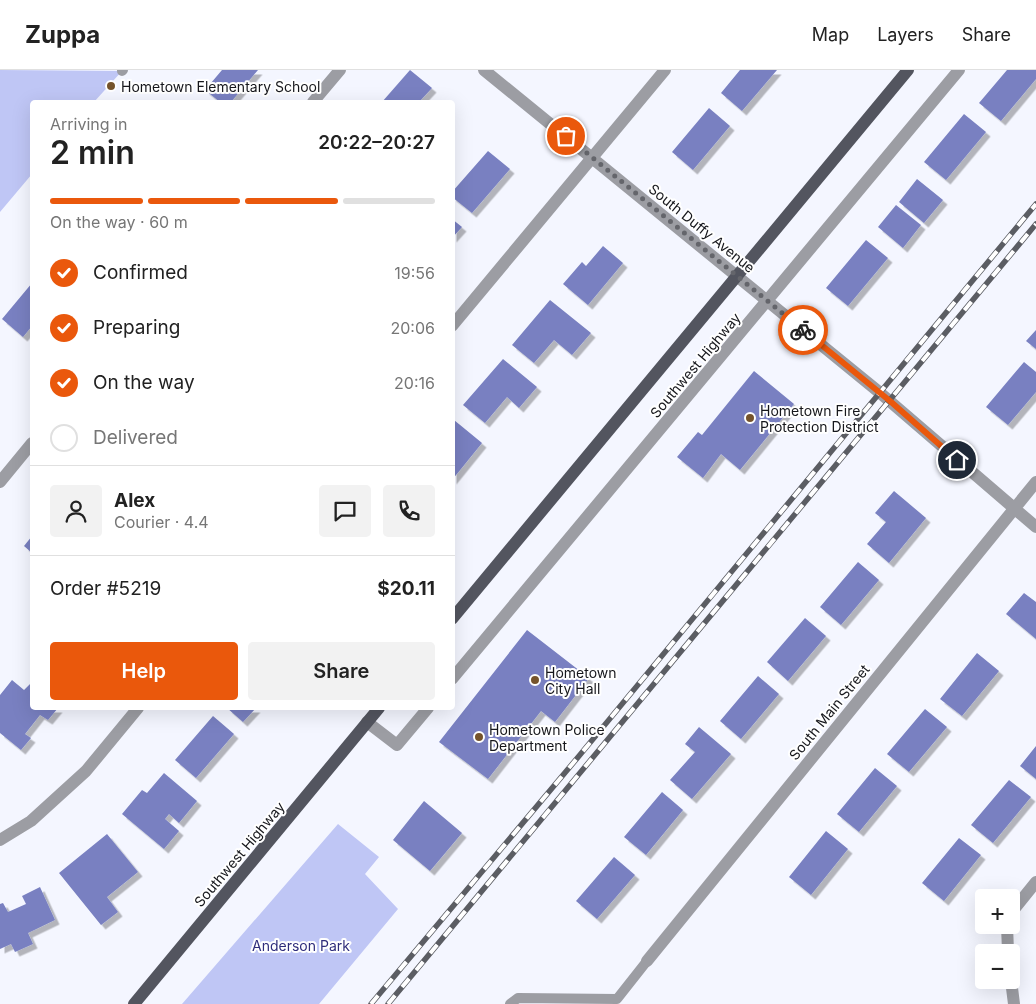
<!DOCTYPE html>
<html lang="en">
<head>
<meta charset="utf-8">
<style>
	:root { --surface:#fff; --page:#f2f2f2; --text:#222; --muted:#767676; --line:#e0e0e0; --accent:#ea580c }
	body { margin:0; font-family:Inter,sans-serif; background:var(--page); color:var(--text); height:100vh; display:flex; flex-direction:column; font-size:19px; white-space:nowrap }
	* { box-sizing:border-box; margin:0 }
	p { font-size:16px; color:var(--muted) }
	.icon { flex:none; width:28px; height:28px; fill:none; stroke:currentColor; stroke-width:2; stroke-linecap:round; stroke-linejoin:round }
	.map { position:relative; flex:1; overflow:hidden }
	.side { position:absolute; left:30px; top:30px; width:425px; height:610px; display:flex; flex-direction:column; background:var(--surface); border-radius:5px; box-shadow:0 5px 20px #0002 }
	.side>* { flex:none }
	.buttons { position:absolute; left:975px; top:819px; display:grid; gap:10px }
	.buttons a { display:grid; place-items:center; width:45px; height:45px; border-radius:5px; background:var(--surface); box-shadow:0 5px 20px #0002; font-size:25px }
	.pin { position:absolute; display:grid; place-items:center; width:42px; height:42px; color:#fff; margin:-21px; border:2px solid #fff; border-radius:50%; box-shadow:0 1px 5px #0007 }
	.courier { position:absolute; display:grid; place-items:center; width:50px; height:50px; margin:-25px; border:4px solid #ea580c; border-radius:50%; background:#fff; color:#222; box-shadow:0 1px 6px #0007 }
	.summary em { font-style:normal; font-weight:600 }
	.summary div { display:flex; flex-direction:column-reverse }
	.summary { display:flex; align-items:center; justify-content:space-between; height:85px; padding:0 20px }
	h1 { font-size:32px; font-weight:600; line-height:38px }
	.bar { display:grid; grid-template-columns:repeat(4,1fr); gap:8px 5px; align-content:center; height:60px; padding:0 20px }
	.bar i { height:6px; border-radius:4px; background:var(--line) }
	.bar .active { background:var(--accent) }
	.bar p { grid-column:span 4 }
	.line { display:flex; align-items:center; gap:12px; padding:0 20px; border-top:1px solid var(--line) }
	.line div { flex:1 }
	.round { display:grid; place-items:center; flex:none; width:52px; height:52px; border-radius:5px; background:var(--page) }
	ol { padding:0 20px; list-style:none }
	li { display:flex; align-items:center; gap:15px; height:55px }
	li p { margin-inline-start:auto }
	li .icon { padding:5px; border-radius:50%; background:var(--accent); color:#fff; stroke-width:4 }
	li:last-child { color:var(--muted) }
	li i { width:28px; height:28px; border:2px solid var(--line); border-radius:50% }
	.cta { display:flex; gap:10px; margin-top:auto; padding:10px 20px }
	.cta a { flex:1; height:58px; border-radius:5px; background:var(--accent); color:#fff; font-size:20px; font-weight:600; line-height:58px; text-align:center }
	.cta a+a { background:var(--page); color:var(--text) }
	header { display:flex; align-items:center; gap:30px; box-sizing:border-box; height:70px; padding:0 25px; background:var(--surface); border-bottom:1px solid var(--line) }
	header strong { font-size:24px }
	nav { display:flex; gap:28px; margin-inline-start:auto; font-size:18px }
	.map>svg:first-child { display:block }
	.park { fill:#bfc6f5 }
	.building { fill:#7980c1; filter:url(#shadow) }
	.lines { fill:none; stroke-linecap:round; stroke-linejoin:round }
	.lane { stroke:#9c9da3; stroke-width:10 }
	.street { stroke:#9c9da3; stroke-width:12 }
	.primary { stroke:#53555f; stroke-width:12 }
	.rail-casing { stroke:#5b5d63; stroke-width:5.5 }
	.rail { stroke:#fff; stroke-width:4; stroke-dasharray:11; stroke-linecap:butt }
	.done { stroke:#64656b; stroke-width:5; stroke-dasharray:0 9 }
	.route { stroke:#ea580c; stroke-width:6 }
	.poi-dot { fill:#75532b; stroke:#fff; stroke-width:2 }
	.labels { text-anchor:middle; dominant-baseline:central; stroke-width:4; stroke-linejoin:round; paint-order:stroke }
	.poi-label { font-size:14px; fill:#16171c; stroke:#fff; text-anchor:start }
	.street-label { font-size:14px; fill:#16171c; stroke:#fff }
	.park-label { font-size:14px; fill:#2f2d7b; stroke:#fff }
</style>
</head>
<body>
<header>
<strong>Zuppa</strong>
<nav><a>Map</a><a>Layers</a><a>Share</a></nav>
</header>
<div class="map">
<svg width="1036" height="934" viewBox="0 0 1036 934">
	<defs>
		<filter id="shadow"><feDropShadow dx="4.5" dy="4.5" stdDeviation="0" flood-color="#0004"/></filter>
	</defs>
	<rect width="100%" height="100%" fill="#f4f6ff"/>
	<path class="park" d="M0,0L122,1L94,32H32V104L0,142Z
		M338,754L379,787L365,804L398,839L319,934H182Z"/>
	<path class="building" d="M222,0H258L231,32H220L205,20Z
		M410,0L432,18L419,32H382Z
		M740,0H777L742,41L721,23Z
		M1007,0H1036V9L1001,51L979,33Z
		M709,38L730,56L693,100L672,82Z
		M964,44L986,62L946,110L924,92Z
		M488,81L510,99L472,143L452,127V122Z
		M917,109L943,130L924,153L899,132Z
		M896,135L921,155L903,178L878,157Z
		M452,149L462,157L452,168Z
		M866,170L888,188L848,236L826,218Z
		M603,176L623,193L588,235L563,214L582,192L586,196Z
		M32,213V256L23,267L2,249Z
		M550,230L591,263L572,285L554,270L534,293L512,275Z
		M1036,260V279L1026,271Z
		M503,289L537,317L519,338L507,327L485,353L463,335Z
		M1024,292L1036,302V322L1008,355L986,337Z
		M754,301L794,334L740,400L721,384L703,408L677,387L698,362L702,365Z
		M454,350L482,373L452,410V352Z
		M894,421L926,448L889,493L867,474L886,452L875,443Z
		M32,466V483L24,476Z
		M858,492L879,510L841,555L820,537Z
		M1024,523L1036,532V569L1006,544Z
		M805,548L826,566L788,611L767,592Z
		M527,560L589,608L555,652L541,641L488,709L439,672Z
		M977,583L999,601L962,646L940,629Z
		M758,606L779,624L741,669L720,651Z
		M12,610L24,620L31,613L32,614V638H58L48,650L40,645L25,664L31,668L21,680L0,663V625Z
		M227,638H256L243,652Z
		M925,639L947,657L909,702L887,684Z
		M213,646L234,664L196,708L175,690Z
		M699,657L731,684L692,729L670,710L695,682L685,674Z
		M1036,676V709L1020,696Z
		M875,698L897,716L859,762L837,744Z
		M164,703L197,731L179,753L169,744L165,749L179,761L164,779L122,744L142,720L147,723Z
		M1009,710L1031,727L993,773L971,755Z
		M662,722L683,740L646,785L624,767Z
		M424,731L462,763L430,801L393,770Z
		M826,761L848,779L811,825L789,807Z
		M107,764L138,802L107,827L118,842L101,855L59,803Z
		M959,768L981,785L944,831L922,813Z
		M614,787L635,805L597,849L576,831Z
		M40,817L55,850L28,863L33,874L15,882L11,874L0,879V834L3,833L8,842L26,834L22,826Z"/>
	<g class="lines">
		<path class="lane" d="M122,1L123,0
			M510,934L518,928L617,929L647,891"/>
		<path class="street" d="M484,0L879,322L1036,457
			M313,32L340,0
			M452,256L665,0
			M0,412L32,373
			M452,609L959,0
			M367,652L397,675L428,638
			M0,770L31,751L86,701L138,638
			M1011,843L1036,812
			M1007,855L1008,882
			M647,891L1036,412
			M1011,910L1014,934"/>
		<path class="primary" d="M452,549L908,0
			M134,934L379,638"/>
		<g class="rail-casing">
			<path id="rail" d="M371,934L579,686L1036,134
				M388,934L1036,154"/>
		</g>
		<use href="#rail" class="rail"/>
	</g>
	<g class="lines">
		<path class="done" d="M566,66L803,260"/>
		<path class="route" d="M803,260L890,331L957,390"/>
	</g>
	<g class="poi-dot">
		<circle cx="111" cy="16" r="5"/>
		<circle cx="750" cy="348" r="5"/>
		<circle cx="535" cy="610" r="5"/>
		<circle cx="479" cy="667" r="5"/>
	</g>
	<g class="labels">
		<g class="poi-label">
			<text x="121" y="16">Hometown Elementary School</text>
			<text x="760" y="340">Hometown Fire<tspan x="760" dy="16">Protection District</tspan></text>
			<text x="545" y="602">Hometown<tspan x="545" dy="16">City Hall</tspan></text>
			<text x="489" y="659">Hometown Police<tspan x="489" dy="16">Department</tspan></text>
		</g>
		<g class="street-label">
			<text transform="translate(702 158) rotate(39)">South Duffy Avenue</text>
			<text transform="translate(695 295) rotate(-50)">Southwest Highway</text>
			<text transform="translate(829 642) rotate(-51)">South Main Street</text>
			<text transform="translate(239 784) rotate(-50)">Southwest Highway</text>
		</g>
		<g class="park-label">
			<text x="301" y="875">Anderson Park</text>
		</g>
	</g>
</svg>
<div class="buttons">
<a>+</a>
<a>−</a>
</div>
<div class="pin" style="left:566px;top:66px;background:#ea580c"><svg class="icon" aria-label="bag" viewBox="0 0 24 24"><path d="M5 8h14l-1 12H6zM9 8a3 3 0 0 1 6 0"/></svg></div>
<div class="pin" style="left:957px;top:390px;background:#1f2937"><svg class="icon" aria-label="home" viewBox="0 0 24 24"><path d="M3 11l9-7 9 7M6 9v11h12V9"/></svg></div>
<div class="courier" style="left:803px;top:260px"><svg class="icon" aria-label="bike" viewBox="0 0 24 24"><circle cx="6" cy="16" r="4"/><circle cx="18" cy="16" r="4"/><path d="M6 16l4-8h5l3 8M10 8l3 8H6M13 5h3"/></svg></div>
<section class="side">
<div class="summary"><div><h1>2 min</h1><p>Arriving in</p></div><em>20:22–20:27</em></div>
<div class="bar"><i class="active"></i><i class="active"></i><i class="active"></i><i></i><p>On the way · 60 m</p></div>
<ol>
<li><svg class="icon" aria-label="check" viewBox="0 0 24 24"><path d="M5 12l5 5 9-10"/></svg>Confirmed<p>19:56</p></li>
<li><svg class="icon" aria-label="check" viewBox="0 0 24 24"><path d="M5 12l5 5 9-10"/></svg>Preparing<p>20:06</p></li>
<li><svg class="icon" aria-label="check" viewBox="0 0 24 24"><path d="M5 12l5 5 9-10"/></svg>On the way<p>20:16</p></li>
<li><i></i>Delivered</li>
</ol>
<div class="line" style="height:90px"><a class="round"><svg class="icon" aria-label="person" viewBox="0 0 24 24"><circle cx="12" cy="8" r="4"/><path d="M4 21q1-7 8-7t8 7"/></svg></a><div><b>Alex</b><p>Courier · 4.4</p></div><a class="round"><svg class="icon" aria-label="chat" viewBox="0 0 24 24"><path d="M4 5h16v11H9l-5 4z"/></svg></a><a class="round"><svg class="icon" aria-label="phone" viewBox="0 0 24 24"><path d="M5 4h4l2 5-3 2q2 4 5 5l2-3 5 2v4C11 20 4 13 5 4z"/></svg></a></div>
<div class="line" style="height:65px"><div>Order #5219</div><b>$20.11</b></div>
<div class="cta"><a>Help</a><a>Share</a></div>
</section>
</div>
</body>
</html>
